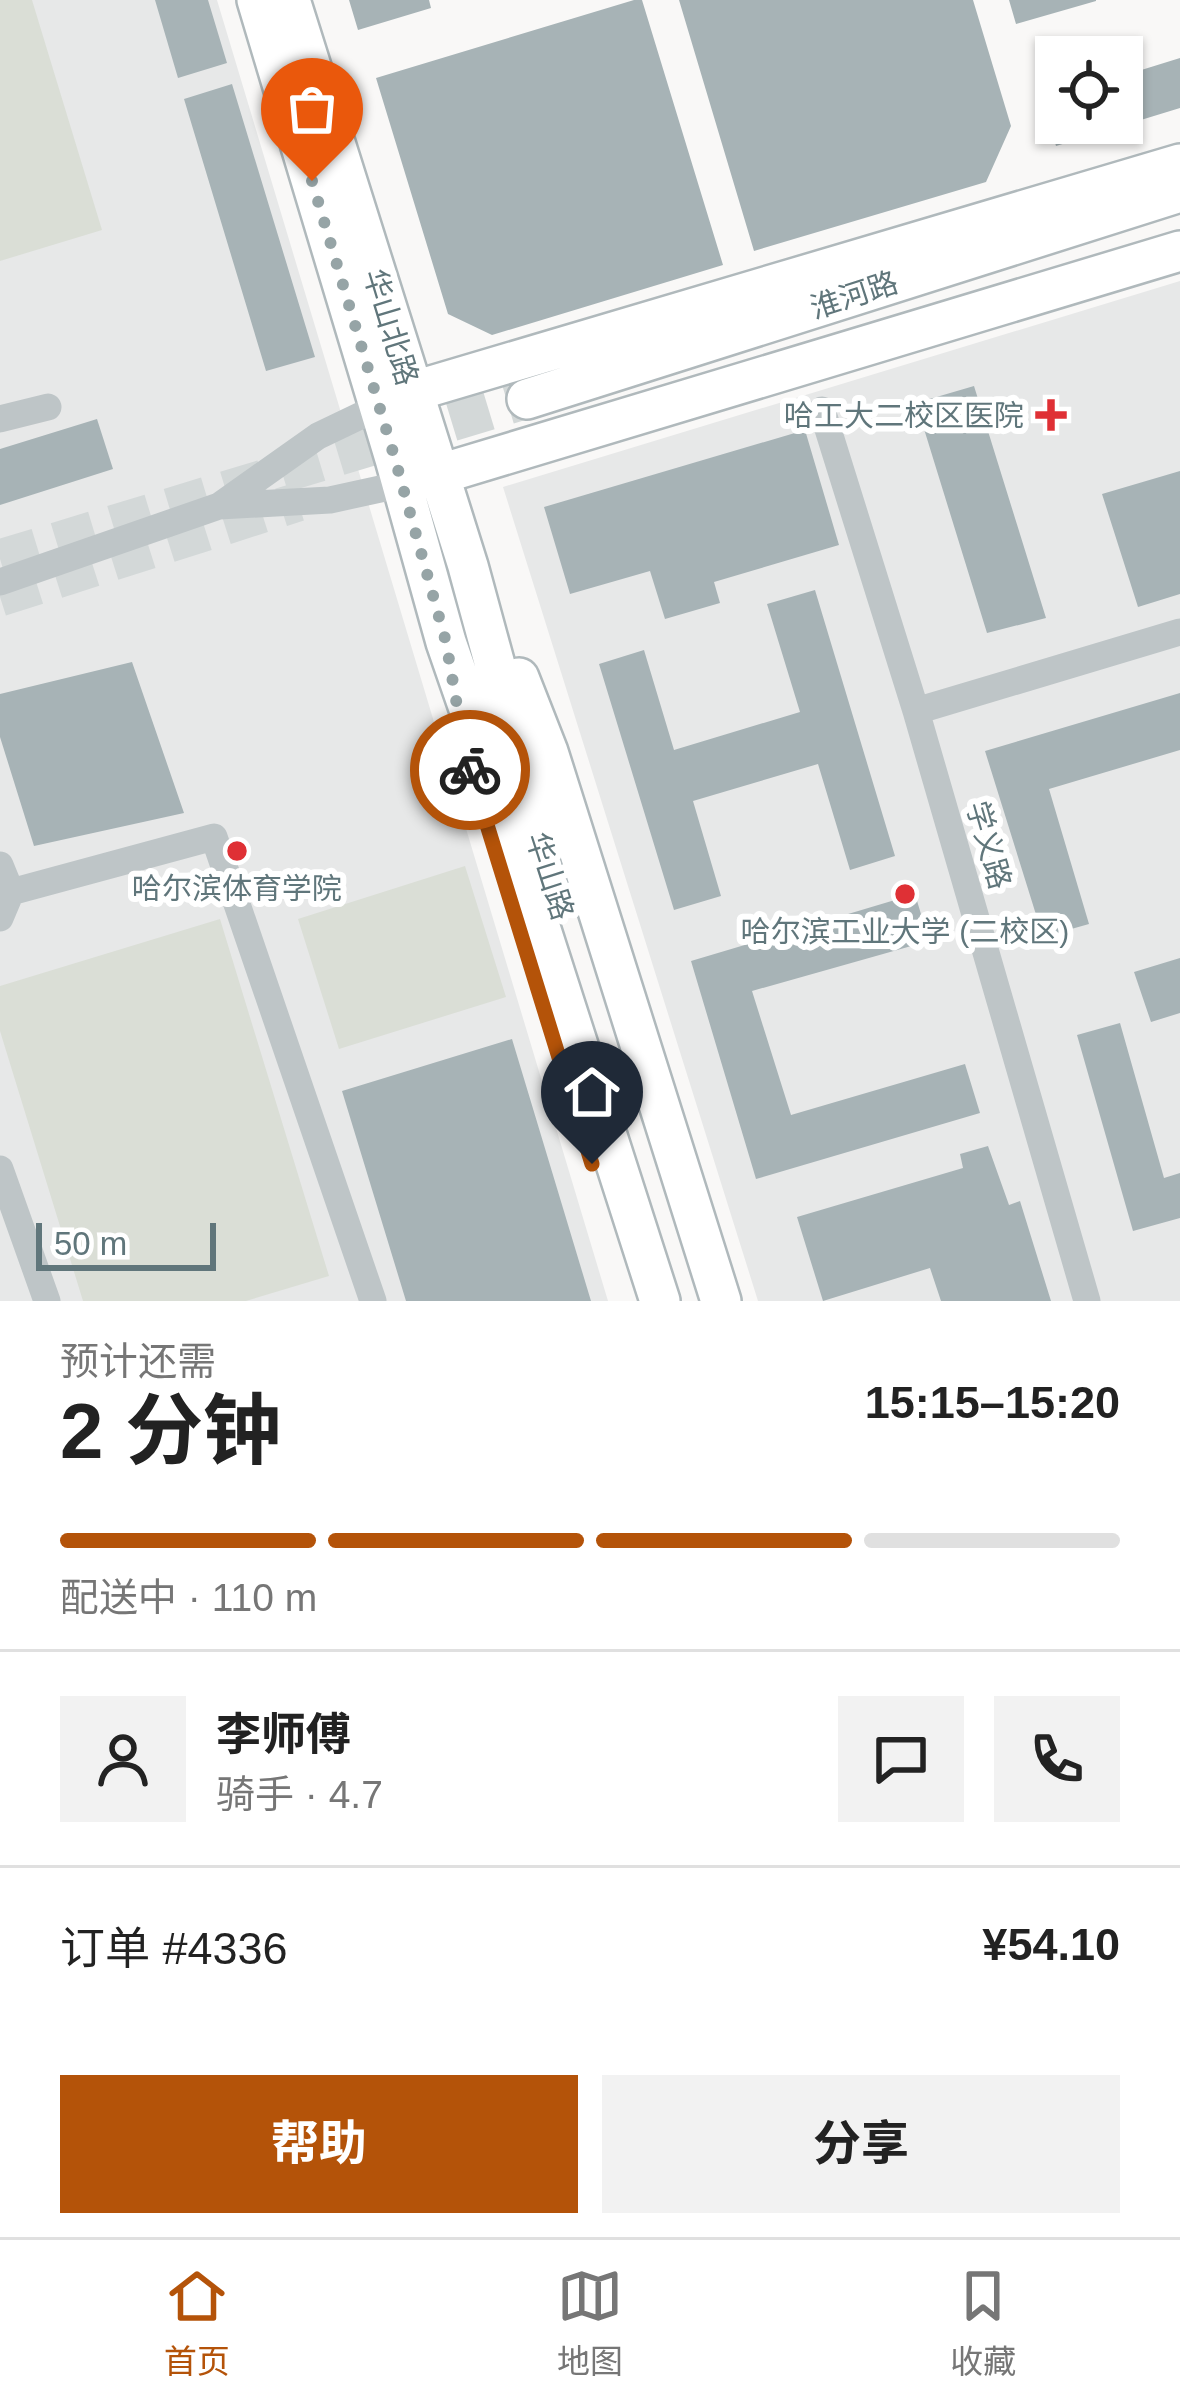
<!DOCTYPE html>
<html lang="zh">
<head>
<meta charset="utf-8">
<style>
	:root { --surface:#fff; --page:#f2f2f2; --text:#222; --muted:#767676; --line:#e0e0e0; --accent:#b45309 }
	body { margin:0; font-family:Helvetica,"Noto Sans SC",sans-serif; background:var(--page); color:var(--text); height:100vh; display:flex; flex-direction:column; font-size:45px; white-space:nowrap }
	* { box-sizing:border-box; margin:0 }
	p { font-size:39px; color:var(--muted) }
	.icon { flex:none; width:66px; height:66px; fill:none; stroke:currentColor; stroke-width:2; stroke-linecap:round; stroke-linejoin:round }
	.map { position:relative; height:1301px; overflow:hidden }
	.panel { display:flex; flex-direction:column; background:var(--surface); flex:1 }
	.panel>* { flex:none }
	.buttons { position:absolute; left:1035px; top:36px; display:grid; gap:24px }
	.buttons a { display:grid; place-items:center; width:108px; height:108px; border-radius:0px; background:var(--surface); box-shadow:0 3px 9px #0004; font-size:60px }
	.scale { position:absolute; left:36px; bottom:30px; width:180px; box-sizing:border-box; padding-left:12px; border:6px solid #60767b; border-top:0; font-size:33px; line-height:42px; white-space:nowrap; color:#60767b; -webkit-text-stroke:9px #fff; paint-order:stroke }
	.pin { position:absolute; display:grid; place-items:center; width:102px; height:102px; color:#fff; margin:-123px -51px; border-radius:50% 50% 50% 0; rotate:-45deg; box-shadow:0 0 12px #0007 }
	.pin .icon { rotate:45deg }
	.courier { position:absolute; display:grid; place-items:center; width:120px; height:120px; margin:-60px; border:9px solid #b45309; border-radius:50%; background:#fff; color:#222; box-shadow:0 3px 15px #0007 }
	.headline em { font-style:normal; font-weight:700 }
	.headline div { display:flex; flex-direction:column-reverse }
	.headline { display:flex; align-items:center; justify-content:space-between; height:204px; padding:0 60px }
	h1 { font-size:78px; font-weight:700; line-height:90px }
	.bar { display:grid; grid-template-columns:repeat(4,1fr); gap:18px 12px; align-content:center; height:144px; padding:0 60px }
	.bar i { height:15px; border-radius:9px; background:var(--line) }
	.bar .on { background:var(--accent) }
	.bar p { grid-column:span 4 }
	.line { display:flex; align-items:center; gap:30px; padding:0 60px; border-top:3px solid var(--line) }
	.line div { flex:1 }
	.round { display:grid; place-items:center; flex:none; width:126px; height:126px; border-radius:0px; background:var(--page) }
	.action { display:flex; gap:24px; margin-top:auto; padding:24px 60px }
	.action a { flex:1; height:138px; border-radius:0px; background:var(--accent); color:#fff; font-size:48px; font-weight:700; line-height:138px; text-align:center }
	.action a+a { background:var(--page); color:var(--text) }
	.tab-bar { display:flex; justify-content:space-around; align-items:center; height:168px; border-top:3px solid var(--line); background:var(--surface); font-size:33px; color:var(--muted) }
	.tab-bar a { display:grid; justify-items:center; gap:6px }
	.tab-bar .on { color:var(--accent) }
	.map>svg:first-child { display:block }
	.built { fill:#e7e8e8 }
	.green { fill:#daded6 }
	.building { fill:#a7b3b6 }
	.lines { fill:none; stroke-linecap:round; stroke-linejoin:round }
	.secondary-tunnel { stroke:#d3d8d8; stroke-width:39; stroke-dasharray:39 20; stroke-linecap:butt }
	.secondary-casing { stroke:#b0b9bc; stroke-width:44 }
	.street { stroke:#bec5c7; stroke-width:27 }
	.secondary { stroke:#fff; stroke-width:39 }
	.done { stroke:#96a4a6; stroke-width:12; stroke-dasharray:0 21.6 }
	.route { stroke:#b45309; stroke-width:15 }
	.poi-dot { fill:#df3035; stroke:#fff; stroke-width:4.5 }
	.labels { text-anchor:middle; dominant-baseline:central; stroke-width:12; stroke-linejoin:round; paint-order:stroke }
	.street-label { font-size:30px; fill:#60767b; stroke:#fff }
	.poi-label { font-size:30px; fill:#60767b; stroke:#fff }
</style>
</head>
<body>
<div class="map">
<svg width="1180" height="1301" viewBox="0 0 1180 1301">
	<rect width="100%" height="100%" fill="#f9f8f7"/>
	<path class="built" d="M0,0H217L608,1301H0Z
		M1180,281V1301H758L503,487Z"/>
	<path class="green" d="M0,0H32L102,230L0,261Z
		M465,866L506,997L339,1049L298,919Z
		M220,919L329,1276L246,1301H83L0,1031V986Z"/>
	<path class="building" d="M155,0H208L227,63L178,78Z
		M349,0H429L431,8L358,30Z
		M634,0H642L723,265L492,335L448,314L376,78Z
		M679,0H973L1011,126L986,182L754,251Z
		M1009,0H1096V1L1016,24Z
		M1180,58V108L1056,146L1043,100L1056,96V123H1122V76Z
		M232,84L315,357L266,371L184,99Z
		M974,386L1046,618L987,633L916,403Z
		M97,419L113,469L0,505V449Z
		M805,430L839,545L714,582L720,603L665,619L650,571L570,594L544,507Z
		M1180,471V594L1138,607L1102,494Z
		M815,590L895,856L850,870L818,764L693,801L721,896L674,910L599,664L644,650L674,750L800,712L767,604Z
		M132,662L184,813L34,846L0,737V694Z
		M1180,693V750L1049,789L1089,924L1043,937L985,751Z
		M915,894L929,941L752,991L791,1115L965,1064L980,1113L756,1179L691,961Z
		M1180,958V1013L1151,1022L1134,972Z
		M1120,1023L1164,1178L1180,1173V1218L1133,1231L1077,1035Z
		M512,1039L591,1301H406L342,1091Z
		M988,1146L1009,1205L1020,1201L1051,1301H941L930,1268L823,1301L797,1217L963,1168L960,1154Z"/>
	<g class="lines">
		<path class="secondary-tunnel" d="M0,559L527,399
			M0,597L298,502"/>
		<g class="secondary-casing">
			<path id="secondary" d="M257,0L395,459L446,642L481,743L660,1301
				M290,0L468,566L495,665L537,834
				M411,392L1180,164
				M527,399L1180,192
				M437,475L1180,251
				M519,678L548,752L721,1301"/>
		</g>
		<path class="street" d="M822,410L916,711L1087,1301
			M0,419L48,407
			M219,506L330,500L417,481
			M0,582L219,506L318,436L391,401
			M916,711L1180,632
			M0,865L11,892L0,918
			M11,892L214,837L373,1301
			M0,1169L47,1301"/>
		<use href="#secondary" class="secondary"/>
	</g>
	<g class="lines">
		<path class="done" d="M312,181L395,459L446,642L465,752L470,770"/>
		<path class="route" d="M470,770L592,1164"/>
	</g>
	<g class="poi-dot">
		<path d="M1045 397h12v12h12v12h-12v12h-12v-12h-12v-12h12z"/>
		<circle cx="237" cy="851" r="12"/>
		<circle cx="905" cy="894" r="12"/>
	</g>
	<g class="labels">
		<g class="street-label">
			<text transform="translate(854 295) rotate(-18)">淮河路</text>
			<text transform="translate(391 327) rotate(73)">华山北路</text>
			<text transform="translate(989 845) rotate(74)">学义路</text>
			<text transform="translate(550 876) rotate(72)">华山路</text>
		</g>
		<g class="poi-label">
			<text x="1024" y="415" text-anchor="end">哈工大二校区医院</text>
			<text x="237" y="888">哈尔滨体育学院</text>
			<text x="905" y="931">哈尔滨工业大学 (二校区)</text>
		</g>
	</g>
</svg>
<div class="buttons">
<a><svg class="icon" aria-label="locate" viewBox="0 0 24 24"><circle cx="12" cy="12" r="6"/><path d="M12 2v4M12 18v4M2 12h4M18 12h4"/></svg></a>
</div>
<div class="scale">50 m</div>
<div class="pin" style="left:312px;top:181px;background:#ea580c"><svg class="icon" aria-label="bag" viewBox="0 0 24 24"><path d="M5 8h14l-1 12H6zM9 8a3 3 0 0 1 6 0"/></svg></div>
<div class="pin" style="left:592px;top:1164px;background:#1f2937"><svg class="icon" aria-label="home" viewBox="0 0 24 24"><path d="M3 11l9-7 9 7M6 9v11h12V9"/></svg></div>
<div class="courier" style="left:470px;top:770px"><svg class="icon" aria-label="bike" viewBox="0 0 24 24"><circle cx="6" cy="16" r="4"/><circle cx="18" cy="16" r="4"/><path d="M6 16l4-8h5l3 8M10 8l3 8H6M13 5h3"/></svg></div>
</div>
<section class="panel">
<div class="headline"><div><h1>2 分钟</h1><p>预计还需</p></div><em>15:15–15:20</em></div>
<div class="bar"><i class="on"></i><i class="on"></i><i class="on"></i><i></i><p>配送中 · 110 m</p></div>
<div class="line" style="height:216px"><a class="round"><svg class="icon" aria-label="person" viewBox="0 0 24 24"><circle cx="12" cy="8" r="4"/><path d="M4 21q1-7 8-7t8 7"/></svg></a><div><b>李师傅</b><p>骑手 · 4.7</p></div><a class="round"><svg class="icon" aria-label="chat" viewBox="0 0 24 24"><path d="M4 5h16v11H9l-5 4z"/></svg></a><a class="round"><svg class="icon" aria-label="phone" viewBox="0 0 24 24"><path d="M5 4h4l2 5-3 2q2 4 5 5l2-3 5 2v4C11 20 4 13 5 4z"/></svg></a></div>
<div class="line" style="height:156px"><div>订单 #4336</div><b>¥54.10</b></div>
<div class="action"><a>帮助</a><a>分享</a></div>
</section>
<nav class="tab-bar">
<a class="on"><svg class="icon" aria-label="home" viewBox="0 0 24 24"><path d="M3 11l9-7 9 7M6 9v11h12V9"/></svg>首页</a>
<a><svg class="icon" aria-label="map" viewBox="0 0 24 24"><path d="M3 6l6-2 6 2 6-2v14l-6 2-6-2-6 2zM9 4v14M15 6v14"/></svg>地图</a>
<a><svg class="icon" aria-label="saved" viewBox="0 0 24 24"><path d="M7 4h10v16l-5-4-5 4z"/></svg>收藏</a>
</nav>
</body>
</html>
